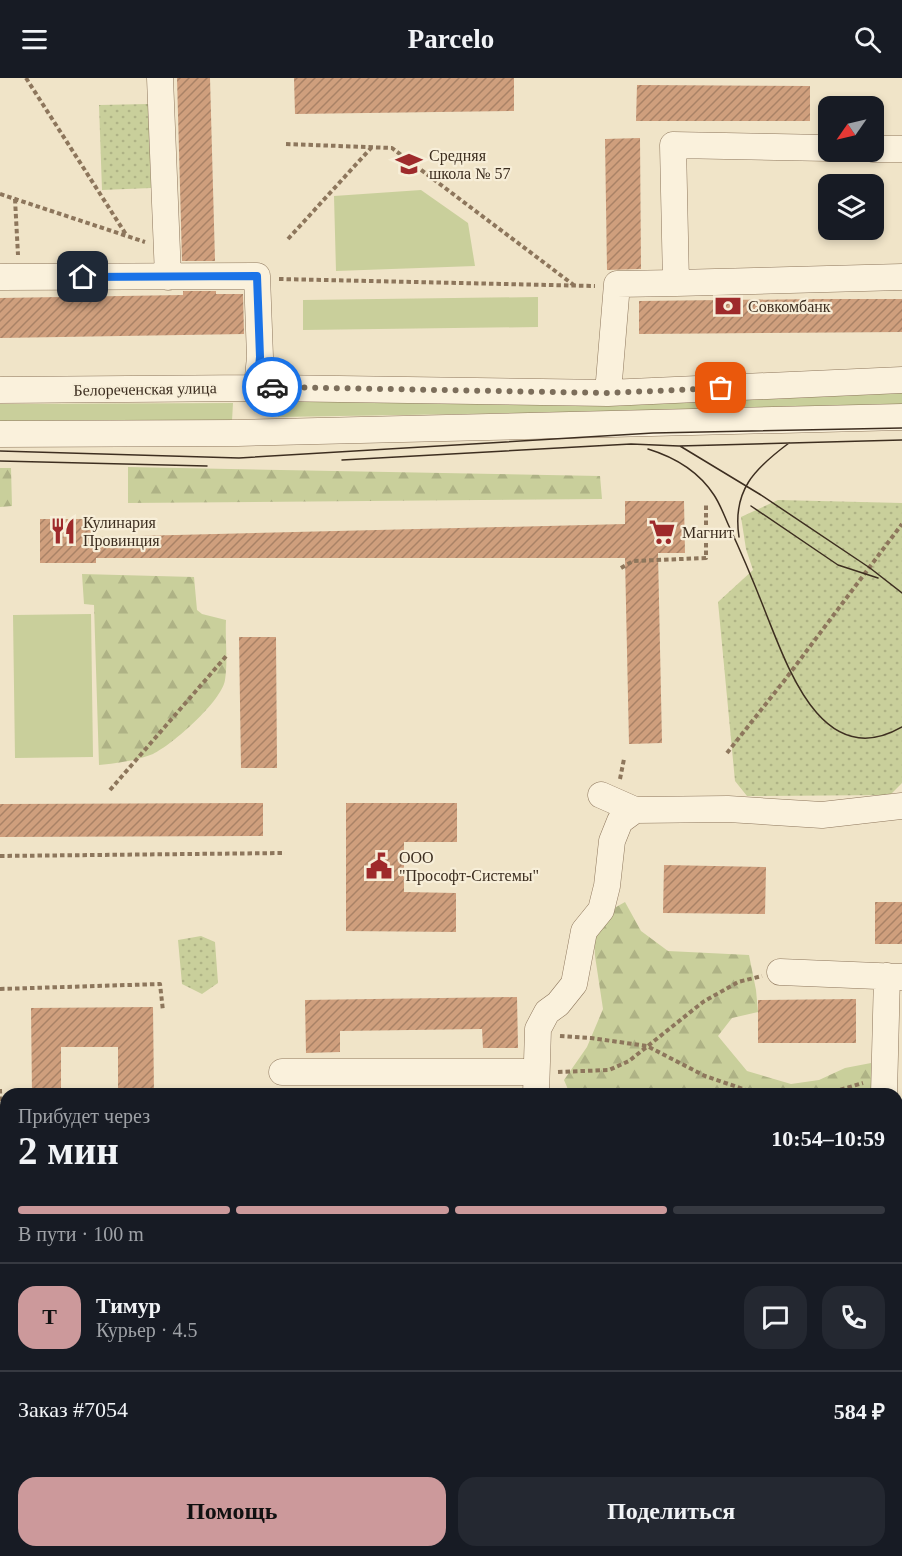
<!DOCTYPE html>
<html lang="ru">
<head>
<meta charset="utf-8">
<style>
	:root { --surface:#171b24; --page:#242831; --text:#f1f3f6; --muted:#9ea1a6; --line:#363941; --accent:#cc999b }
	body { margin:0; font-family:"Times New Roman",serif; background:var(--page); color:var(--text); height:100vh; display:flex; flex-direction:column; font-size:22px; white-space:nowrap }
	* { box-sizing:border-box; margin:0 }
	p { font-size:20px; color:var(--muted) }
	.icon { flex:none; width:33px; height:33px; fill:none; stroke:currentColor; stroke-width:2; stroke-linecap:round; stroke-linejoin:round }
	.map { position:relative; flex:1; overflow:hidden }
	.panel { position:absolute; left:0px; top:1010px; width:903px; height:470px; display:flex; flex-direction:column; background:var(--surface); border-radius:18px 18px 0 0; box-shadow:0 3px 9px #0003 }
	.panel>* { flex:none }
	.needle { width:39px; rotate:236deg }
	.tools { position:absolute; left:818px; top:18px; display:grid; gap:12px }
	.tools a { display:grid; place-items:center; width:66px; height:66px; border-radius:12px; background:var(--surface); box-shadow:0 3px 9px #0003; font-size:30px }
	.pin { position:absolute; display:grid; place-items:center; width:51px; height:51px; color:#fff; margin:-26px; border-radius:12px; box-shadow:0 3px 9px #0006 }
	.courier { position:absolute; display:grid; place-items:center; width:60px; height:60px; margin:-30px; border:4px solid #1a73e8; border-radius:50%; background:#fff; color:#222; box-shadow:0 2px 8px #0007 }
	.overview em { font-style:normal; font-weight:800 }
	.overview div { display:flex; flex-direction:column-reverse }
	.overview { display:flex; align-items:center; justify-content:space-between; height:102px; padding:0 18px }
	h1 { font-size:39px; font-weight:800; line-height:45px }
	.bar { display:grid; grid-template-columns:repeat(4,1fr); gap:9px 6px; align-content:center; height:72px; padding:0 18px }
	.bar i { height:8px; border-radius:4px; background:var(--line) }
	.bar .current { background:var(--accent) }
	.bar p { grid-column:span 4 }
	.line { display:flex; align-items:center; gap:15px; padding:0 18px; border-top:2px solid var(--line) }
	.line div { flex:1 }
	.round { display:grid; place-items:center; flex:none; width:63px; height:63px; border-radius:18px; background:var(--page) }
	.primary-button { display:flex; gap:12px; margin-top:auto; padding:12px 18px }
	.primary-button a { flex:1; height:69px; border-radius:18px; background:var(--accent); color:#111; font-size:24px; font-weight:800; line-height:69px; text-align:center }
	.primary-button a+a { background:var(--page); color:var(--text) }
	header { display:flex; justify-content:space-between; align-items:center; height:78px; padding:0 18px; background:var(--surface); font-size:27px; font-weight:800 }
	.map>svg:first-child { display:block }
	.grass { fill:#c9cf9b }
	.forest { fill:url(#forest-firs) }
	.park { fill:url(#park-dots) }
	.building { fill:url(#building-hatch) }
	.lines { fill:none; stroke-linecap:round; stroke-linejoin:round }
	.minor-casing { stroke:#8d765c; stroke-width:27 }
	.path { stroke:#8d765c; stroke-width:4; stroke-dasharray:4.5 3; stroke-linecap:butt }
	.minor { stroke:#faf1dc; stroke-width:26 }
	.tram { stroke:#3d2e20; stroke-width:1.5 }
	.done { stroke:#7c6e5b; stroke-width:6; stroke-dasharray:0 10.8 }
	.route { stroke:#1a73e8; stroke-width:8 }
	.labels { text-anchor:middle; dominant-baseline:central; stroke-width:4.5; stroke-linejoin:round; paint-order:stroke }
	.poi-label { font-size:16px; fill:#3d2e20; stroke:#f7eed8; text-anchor:start }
	.street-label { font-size:16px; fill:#3d2e20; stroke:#f7eed8 }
</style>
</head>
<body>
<header><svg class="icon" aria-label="menu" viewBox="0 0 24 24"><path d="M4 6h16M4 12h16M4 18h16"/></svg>Parcelo<svg class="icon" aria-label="search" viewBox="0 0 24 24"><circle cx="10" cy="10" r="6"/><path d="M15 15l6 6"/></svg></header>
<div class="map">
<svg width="902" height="1478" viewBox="0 0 902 1478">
	<defs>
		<pattern id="forest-firs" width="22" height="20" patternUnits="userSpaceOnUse" patternTransform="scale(1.5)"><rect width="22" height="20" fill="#c9cf9b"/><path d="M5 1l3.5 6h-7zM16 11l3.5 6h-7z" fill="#aeb285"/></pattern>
		<pattern id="park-dots" width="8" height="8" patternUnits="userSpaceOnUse" patternTransform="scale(1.5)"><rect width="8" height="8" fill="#c9cf9b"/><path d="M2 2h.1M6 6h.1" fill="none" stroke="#aeb285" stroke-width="1.8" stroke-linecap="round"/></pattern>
		<pattern id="building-hatch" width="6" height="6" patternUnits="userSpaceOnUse" patternTransform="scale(1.5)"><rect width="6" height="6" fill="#cf9f7d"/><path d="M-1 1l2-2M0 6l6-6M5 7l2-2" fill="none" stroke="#a98266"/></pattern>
	</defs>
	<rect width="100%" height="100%" fill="#f0e4c8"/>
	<path class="grass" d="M421,112L468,145L475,188L336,193L334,118Z
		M538,219V249L303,252V222Z
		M902,310V329L278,339V323Z
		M233,325L232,343H0V326Z
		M91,536L93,679L15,680L13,537Z"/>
	<path class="forest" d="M128,389L600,398L602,421L128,425Z
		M0,390H11L12,428L0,429Z
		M82,496L194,499L197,532L202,536L226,542C225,561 228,583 225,602C222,623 172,667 153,676C135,683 118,685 99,687L94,527L84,526Z
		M625,824L641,853L668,873L749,877L756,912L758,934L732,940L718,958L747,993L791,1006L819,1002L845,990L871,985L875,1015L570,1016L564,1002L587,969L603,931L595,878L593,842Z"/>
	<path class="park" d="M149,26L151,110L102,112L99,27Z
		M778,422L902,425V705L890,717L747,718L735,703L718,524L753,492L746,471L741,439Z
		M201,858L215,864L218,905L202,916L182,906L178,862Z"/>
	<path class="building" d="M177,0H210L215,183H182Z
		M294,0H514V33L295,36Z
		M637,7L810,8V43H636Z
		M640,60L641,191L607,192L605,61Z
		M183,213H216V216H243L244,256L0,260V220L183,217Z
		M819,221H902V254L639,256V223Z
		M625,423H684L685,475H658L662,665L629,666L625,480H96V485H40V441H96V459L625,446Z
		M239,559H276L277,690H241Z
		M263,725V758L0,759V726Z
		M346,725H457V764H404V814L456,815V854L346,853Z
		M664,787L766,789L765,836L663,835Z
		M875,824H902V866H875Z
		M517,919L518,970H483L482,951L340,953V974L306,975L305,922Z
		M856,921V965H758V922Z
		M153,929L154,1016H118V969H61V1016H32L31,930Z"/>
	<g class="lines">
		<g class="minor-casing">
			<path id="minor" d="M160,0L168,199
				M873,71H902
				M0,199L257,198L260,279L257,309
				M676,205L902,199
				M0,312L271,310L608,315L902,302
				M608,315L617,206L676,205L673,67L828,70
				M0,356L238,355L902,339
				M601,717L635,732L728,731L822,737L902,728
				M780,894L902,899
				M282,994H536
				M536,1016L538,951L547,934L558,926L574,906L584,853L601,832L607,808L612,763L620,743L635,732
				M884,1016L887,898
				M897,1275H902
				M0,1446H6
				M296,1473L297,1478
				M776,1473V1478
				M367,1478L370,1473"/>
		</g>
		<path class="path" d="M26,0L127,158
			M286,66L392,70L575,208
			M0,116L145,164
			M15,121L18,177
			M288,161L371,70
			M279,201L595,208
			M621,490L633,483L706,480V425
			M727,675L784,603L902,446
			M620,701L624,681
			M110,712L228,576
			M0,778L285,775
			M0,911L160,906L163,933
			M560,958L591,960L647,968L705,998L758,1016
			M558,994L609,992L629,983L703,924L738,904L762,898
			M0,1011L4,1147H6
			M826,1016L863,1005
			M897,1180L902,1182
			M0,1182L6,1184
			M677,1473L679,1478"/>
		<use href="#minor" class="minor"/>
		<path class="tram" d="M680,368L761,417L870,490L902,515
			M648,371C674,379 699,394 714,417C720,426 724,437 728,446C742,476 755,507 767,538C789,593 824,694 902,649
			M0,373L239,380L653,355L902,350
			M342,382L631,366L679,368L902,362
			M0,383L207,388
			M751,428L838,487L878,500
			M739,459C732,413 754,391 789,365"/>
	</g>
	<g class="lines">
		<path class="done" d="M272,309L608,315L721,310"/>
		<path class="route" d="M83,199L257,198L260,279L257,309H272"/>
	</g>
	<defs>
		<g id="school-bare" transform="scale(2.07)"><path d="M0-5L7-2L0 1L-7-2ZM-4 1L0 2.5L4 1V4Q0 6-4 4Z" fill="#9e2a2b" stroke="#f7eed8" stroke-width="2.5" paint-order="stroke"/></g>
		<g id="bank-bare" transform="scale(2.07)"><path d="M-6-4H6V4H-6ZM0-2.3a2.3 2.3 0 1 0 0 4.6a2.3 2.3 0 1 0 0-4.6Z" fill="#9e2a2b" stroke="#f7eed8" stroke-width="2.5" paint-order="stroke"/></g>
		<g id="restaurant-bare" transform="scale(2.07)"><path d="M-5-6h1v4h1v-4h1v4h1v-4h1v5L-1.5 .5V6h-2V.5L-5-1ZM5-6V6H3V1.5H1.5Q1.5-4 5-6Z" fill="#9e2a2b" stroke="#f7eed8" stroke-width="2.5" paint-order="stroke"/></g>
		<g id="supermarket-bare" transform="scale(2.07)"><path d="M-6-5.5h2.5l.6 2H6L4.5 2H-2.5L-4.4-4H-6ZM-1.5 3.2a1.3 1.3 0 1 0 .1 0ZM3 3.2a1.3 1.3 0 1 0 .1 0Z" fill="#9e2a2b" stroke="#f7eed8" stroke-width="2.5" paint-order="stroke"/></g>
		<g id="civic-bare" transform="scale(2.07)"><path d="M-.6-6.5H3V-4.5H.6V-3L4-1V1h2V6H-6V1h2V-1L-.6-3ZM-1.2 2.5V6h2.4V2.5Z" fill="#9e2a2b" stroke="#f7eed8" stroke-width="2.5" paint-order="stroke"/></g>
	</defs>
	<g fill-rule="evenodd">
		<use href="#school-bare" x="409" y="86"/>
		<use href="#bank-bare" x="728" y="228"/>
		<use href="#restaurant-bare" x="63" y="453"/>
		<use href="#supermarket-bare" x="662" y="454"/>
		<use href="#civic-bare" x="379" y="788"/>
	</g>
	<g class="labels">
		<g class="poi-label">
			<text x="429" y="77">Средняя<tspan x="429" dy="18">школа № 57</tspan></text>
			<text x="748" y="228">Совкомбанк</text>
			<text x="83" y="444">Кулинария<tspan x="83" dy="18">Провинция</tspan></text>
			<text x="682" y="454">Магнит</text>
			<text x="399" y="779">ООО<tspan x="399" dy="18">"Прософт-Системы"</tspan></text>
		</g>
		<g class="street-label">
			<text transform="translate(145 311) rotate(-1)">Белореченская улица</text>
		</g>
	</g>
</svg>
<div class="tools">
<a><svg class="needle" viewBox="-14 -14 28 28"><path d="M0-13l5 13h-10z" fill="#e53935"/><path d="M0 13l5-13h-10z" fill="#9ea1a6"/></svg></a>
<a><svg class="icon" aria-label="layers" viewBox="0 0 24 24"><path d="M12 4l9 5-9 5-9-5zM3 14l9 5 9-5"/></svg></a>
</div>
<div class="pin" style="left:721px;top:310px;background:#ea580c"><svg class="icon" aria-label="bag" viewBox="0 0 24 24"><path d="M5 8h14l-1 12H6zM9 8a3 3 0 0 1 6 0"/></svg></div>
<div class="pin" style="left:83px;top:199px;background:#1f2937"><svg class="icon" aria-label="home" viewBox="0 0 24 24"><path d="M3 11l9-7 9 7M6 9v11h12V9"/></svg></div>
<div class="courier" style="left:272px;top:309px"><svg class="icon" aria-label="car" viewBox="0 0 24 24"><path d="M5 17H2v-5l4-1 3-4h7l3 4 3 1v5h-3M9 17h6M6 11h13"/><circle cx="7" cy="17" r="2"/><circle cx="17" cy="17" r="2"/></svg></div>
<section class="panel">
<div class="overview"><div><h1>2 мин</h1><p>Прибудет через</p></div><em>10:54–10:59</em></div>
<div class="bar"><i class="current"></i><i class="current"></i><i class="current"></i><i></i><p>В пути · 100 m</p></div>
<div class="line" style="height:108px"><b class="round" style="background:var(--accent);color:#111">Т</b><div><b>Тимур</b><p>Курьер · 4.5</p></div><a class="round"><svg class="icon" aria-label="chat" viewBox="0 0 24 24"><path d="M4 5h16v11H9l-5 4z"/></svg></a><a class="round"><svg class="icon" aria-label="phone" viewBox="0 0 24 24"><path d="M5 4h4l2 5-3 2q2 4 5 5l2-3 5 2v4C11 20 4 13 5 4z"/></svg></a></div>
<div class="line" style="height:78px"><div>Заказ #7054</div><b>584 ₽</b></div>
<div class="primary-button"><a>Помощь</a><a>Поделиться</a></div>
</section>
</div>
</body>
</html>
